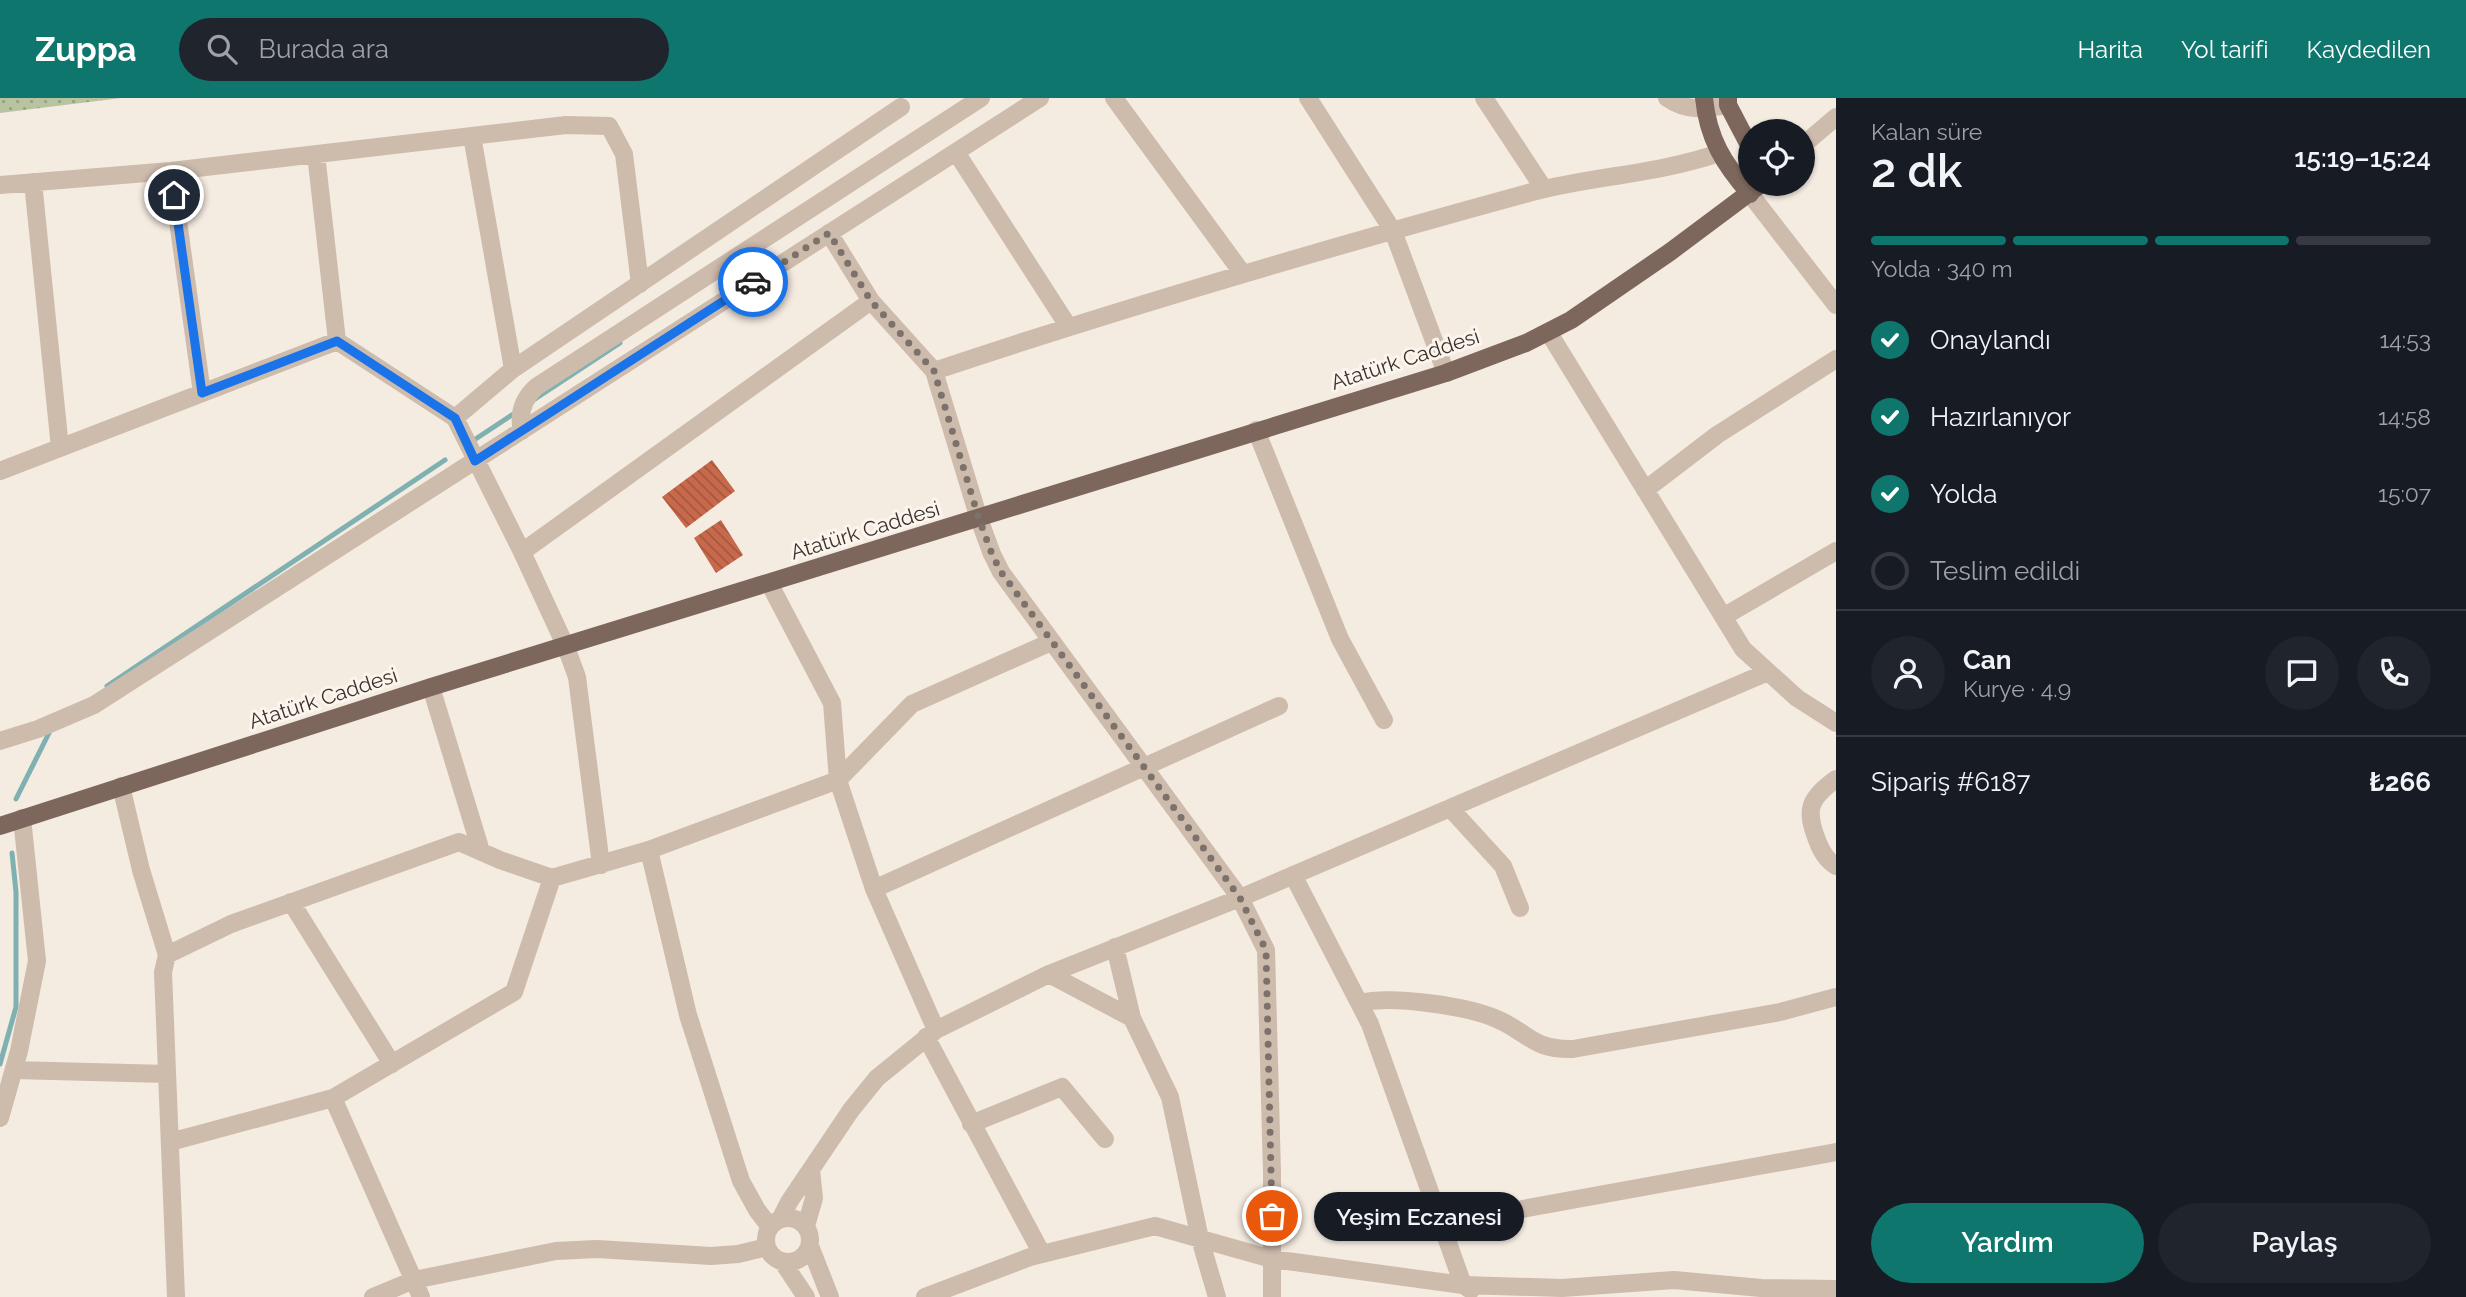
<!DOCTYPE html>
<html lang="tr">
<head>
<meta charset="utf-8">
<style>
	:root { --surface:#171b24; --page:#20242c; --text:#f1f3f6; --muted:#9ea1a6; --line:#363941; --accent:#0f766e }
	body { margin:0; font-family:Raleway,sans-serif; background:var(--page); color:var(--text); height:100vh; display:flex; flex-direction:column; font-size:26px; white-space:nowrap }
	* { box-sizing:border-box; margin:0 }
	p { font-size:23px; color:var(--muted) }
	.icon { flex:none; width:38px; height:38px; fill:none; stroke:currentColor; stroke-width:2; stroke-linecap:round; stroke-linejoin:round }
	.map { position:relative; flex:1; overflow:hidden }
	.drawer { display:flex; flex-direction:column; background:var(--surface); width:630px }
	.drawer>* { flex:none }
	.fabs { position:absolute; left:1738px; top:21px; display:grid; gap:14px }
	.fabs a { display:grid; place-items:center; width:77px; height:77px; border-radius:50%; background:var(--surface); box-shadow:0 2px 5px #0004; font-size:35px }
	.pin { position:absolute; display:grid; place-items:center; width:60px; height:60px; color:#fff; margin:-30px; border:4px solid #fff; border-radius:50%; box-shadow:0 2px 7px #0007 }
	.courier { position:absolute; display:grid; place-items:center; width:70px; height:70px; margin:-35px; border:5px solid #1a73e8; border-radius:50%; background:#fff; color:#222; box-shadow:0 2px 9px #0007 }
	.bubble { position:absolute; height:49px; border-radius:24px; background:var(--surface); box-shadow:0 2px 5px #0004; font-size:23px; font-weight:600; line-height:49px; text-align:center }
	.headline em { font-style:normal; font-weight:600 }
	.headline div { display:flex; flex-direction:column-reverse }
	.headline { display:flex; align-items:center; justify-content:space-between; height:119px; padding:0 35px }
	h1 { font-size:46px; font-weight:600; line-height:52px }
	.bar { display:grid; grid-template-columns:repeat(4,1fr); gap:10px 7px; align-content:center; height:84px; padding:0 35px }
	.bar i { height:9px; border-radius:5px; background:var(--line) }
	.bar .current { background:var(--accent) }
	.bar p { grid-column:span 4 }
	.line { display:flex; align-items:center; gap:18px; padding:0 35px; border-top:2px solid var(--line) }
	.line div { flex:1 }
	.round { display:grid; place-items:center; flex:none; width:74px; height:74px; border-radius:37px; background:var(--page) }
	ol { padding:0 35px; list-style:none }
	li { display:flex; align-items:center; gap:21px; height:77px }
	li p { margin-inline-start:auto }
	li .icon { padding:7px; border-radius:50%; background:var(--accent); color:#fff; stroke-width:4 }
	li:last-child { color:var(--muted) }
	li i { width:38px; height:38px; border:4px solid var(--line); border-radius:50% }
	.button { display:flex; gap:14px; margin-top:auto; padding:14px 35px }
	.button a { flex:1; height:80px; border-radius:42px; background:var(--accent); color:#fff; font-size:28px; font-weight:600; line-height:80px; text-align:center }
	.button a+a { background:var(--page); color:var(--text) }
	header { display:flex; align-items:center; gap:42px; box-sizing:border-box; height:98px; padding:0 35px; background:var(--accent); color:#fff }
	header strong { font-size:33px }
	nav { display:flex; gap:38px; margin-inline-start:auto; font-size:24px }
	.search { width:490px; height:63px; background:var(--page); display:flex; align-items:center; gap:18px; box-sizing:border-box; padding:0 24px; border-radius:38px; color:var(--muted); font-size:26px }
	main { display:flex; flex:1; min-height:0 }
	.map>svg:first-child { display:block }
	.grass { fill:url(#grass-dots) }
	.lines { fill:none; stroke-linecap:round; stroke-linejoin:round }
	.stream { stroke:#7fb0b2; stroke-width:5 }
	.building { fill:url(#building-back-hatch) }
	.minor { stroke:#cdbbac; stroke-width:18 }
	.major { stroke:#7d675c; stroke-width:18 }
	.done { stroke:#7c716b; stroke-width:7; stroke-dasharray:0 12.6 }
	.route { stroke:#1a73e8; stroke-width:9 }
	.labels { text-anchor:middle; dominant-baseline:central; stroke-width:6; stroke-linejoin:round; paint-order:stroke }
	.street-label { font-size:21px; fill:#3b302b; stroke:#fbf5ee }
</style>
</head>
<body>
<header>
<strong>Zuppa</strong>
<div class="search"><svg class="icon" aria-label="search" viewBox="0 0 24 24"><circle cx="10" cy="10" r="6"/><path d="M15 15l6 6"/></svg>Burada ara</div>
<nav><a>Harita</a><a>Yol tarifi</a><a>Kaydedilen</a></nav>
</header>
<main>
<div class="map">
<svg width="1836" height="1199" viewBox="0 0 1836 1199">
	<defs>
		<pattern id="grass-dots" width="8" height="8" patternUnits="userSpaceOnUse" patternTransform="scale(1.75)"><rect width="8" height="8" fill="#b8c4a0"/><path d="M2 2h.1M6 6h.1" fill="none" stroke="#97a083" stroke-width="1.8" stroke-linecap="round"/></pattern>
		<pattern id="building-back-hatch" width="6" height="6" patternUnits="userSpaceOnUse" patternTransform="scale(1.75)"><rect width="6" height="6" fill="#c8694b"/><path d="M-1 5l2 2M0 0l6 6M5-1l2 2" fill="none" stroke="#a4573f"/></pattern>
	</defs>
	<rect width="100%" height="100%" fill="#f4ebe1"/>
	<path class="grass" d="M0,0H121L0,15Z"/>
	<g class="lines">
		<path class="stream" d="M535,301L620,245
			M471,344L518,313
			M107,588L445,362
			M16,701L51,631
			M0,966L16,909V794L12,755"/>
	</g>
	<path class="building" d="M712,362L735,393L686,430L662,399Z
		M721,422L743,457L716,475L694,440Z"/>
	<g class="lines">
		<path class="minor" d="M1114,0L1243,176
			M1308,0L1393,133L1446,275
			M1484,0L1544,91
			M1667,0C1687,14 1705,11 1728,7
			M472,38L513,271
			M1802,48L1836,19
			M956,54L1068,228
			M316,56L337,243
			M171,73L202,295
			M33,84L60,350
			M0,87L171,73L566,27L609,28L624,56L640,186
			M1750,96L1836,207
			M829,135L871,203L934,273L979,421L992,456L1001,474L1240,800L1266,852L1272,1075V1199
			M1549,235L1743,551L1797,600L1836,625
			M337,243L455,320L522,454L566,549L577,579L601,767
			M934,273C1131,207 1331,149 1532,94C1594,78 1658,76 1719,55
			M455,320L513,271L901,9
			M1256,332L1340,541L1384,622
			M522,333C518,315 523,301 536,289L981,0
			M0,373L337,243
			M1645,392L1717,337L1836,261
			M522,454L871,203
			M769,485L832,605L838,682L874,791L936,932
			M1723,519L1836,453
			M431,589L481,753
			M0,643L38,631L94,607L1040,0
			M1836,681C1809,701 1805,711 1817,742C1821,753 1826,762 1836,768
			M121,688L141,772L167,857
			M1450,710L1503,768L1520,810
			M649,752L688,917L741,1083L757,1112L770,1129
			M1293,777L1370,926L1440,1122
			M874,791L1279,608
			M291,804L392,966
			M1115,849L1132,920L1170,999L1200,1141L1217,1199
			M1049,876L1132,920
			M1360,905C1391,897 1469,908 1499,922C1530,936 1533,952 1573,951L1780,914L1836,899
			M926,939L1042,1156
			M14,972L167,976
			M333,1000L421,1199
			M0,1020L19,953L37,863L22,720
			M971,1026L1062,989L1105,1041
			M170,1044L333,1000L514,894L552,780
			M766 1142a22 22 0 1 1 44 0a22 22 0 1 1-44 0Z
			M781,1120L789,1104L851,1012L877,980L936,932L1049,876L1240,800L1768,574
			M806,1128L814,1100L811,1072
			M810,1148L830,1199
			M782,1163L806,1199
			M1471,1192L1463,1187L1440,1122L1517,1112L1836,1054
			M176,1199L163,874L167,857L231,826L459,744L500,762L552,780L649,752L838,682L912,606L1051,544
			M373,1199L414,1182L556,1153L597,1151L711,1158L738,1156L767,1149
			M925,1199L1030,1159L1155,1128L1272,1161L1463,1187L1562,1190L1674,1182L1761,1190L1836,1191"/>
		<path class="major" d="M1704,0C1708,41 1724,66 1750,96
			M1728,0V7L1750,49
			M0,728L431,589L1446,275L1526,245L1571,222L1670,154L1761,86"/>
	</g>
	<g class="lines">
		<path class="done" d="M753,184L829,135L871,203L934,273L979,421L992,456L1001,474L1240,800L1266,852L1272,1118"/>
		<path class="route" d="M174,97L202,295L337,243L455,320L475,363L753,184"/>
	</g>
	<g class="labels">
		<g class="street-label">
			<text transform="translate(1405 261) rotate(-18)">Atatürk Caddesi</text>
			<text transform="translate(865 432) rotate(-17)">Atatürk Caddesi</text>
			<text transform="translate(323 600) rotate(-18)">Atatürk Caddesi</text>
		</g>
	</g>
</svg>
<div class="fabs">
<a><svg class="icon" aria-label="locate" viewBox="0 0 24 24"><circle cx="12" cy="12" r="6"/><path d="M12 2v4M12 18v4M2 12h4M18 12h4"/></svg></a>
</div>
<div class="pin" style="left:1272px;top:1118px;background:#ea580c"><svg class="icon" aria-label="bag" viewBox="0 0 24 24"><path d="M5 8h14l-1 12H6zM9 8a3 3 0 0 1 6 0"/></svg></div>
<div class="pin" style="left:174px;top:97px;background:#1f2937"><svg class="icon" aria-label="home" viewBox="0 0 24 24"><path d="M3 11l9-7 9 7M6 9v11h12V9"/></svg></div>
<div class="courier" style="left:753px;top:184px"><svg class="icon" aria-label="car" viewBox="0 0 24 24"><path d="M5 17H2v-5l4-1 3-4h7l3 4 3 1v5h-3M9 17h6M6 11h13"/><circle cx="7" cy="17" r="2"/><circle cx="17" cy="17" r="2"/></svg></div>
<div class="bubble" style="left:1314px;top:1094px;width:210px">Yeşim Eczanesi</div>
</div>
<section class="drawer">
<div class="headline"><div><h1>2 dk</h1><p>Kalan süre</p></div><em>15:19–15:24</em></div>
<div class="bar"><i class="current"></i><i class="current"></i><i class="current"></i><i></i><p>Yolda · 340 m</p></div>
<ol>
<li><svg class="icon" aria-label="check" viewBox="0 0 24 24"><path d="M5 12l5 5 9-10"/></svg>Onaylandı<p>14:53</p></li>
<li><svg class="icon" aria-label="check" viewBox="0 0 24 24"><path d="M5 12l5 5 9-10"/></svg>Hazırlanıyor<p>14:58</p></li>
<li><svg class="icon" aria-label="check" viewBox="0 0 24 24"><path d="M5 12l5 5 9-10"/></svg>Yolda<p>15:07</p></li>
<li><i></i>Teslim edildi</li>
</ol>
<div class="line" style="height:126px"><a class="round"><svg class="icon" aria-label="person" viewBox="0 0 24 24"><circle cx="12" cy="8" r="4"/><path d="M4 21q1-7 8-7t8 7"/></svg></a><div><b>Can</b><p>Kurye · 4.9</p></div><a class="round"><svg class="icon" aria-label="chat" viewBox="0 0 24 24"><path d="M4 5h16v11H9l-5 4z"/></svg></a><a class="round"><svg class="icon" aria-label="phone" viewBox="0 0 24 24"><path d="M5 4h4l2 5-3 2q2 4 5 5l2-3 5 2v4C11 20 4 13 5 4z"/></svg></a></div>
<div class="line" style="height:91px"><div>Sipariş #6187</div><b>₺266</b></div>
<div class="button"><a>Yardım</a><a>Paylaş</a></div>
</section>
</main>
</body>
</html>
